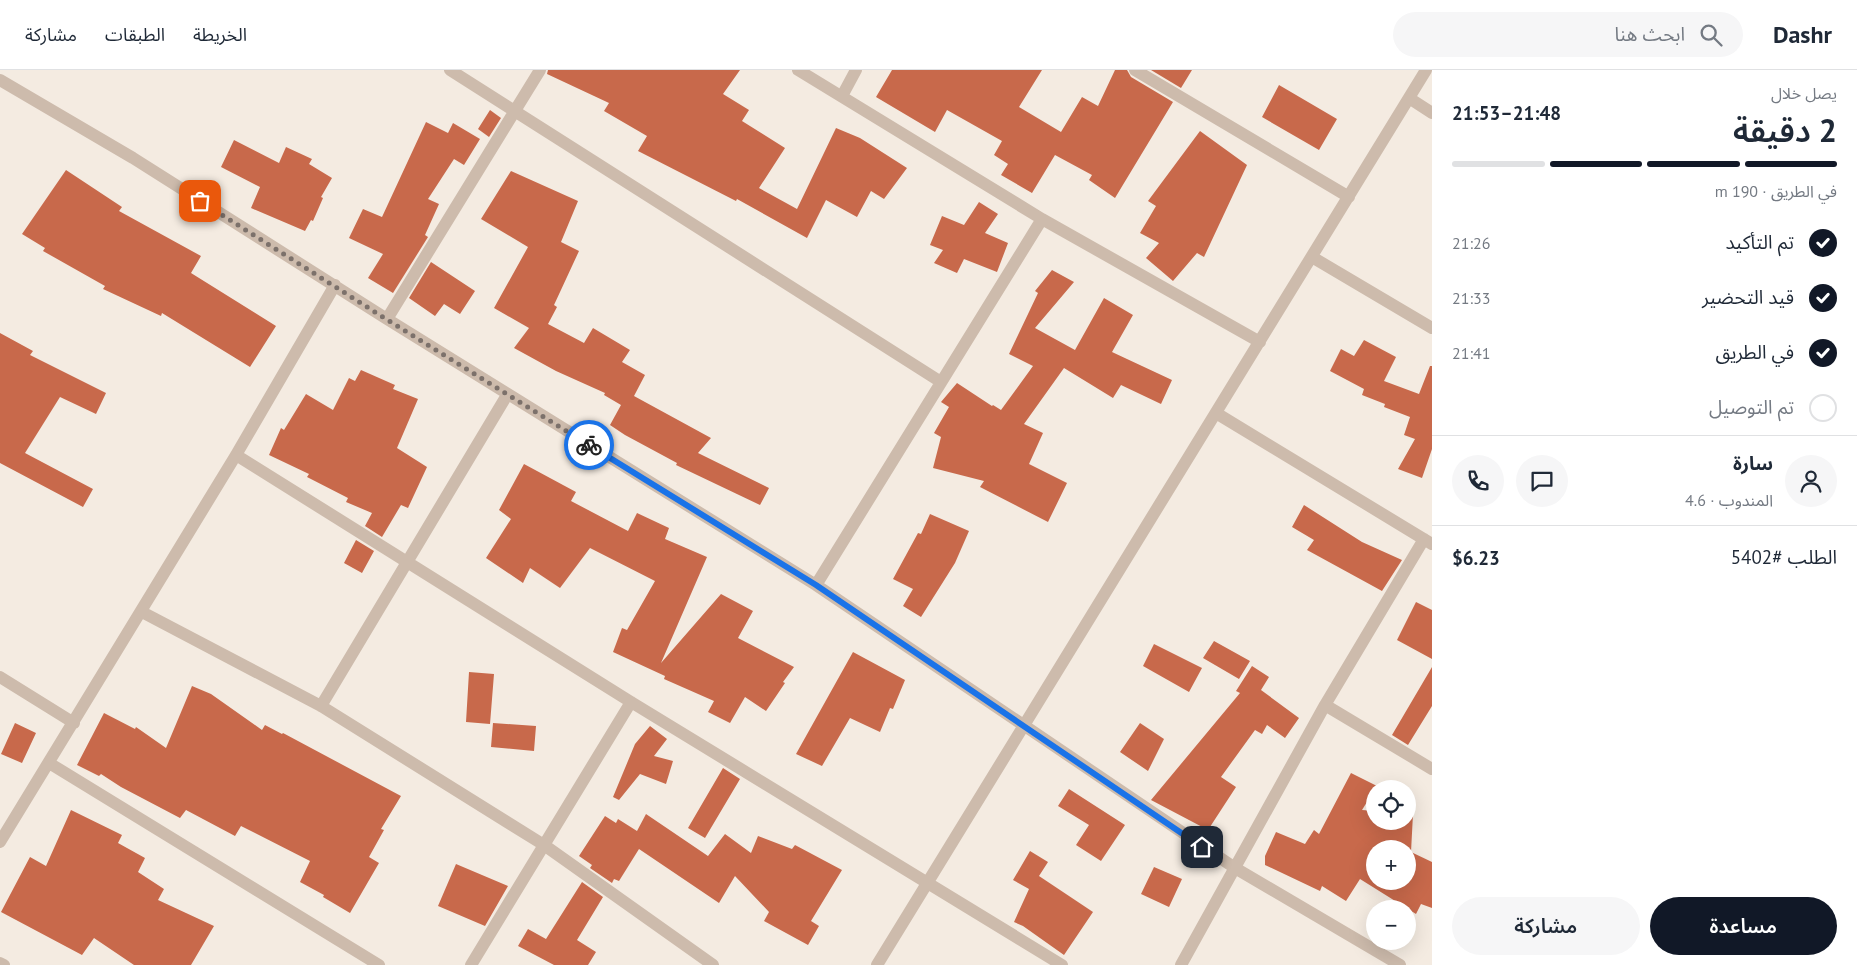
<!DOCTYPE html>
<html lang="ar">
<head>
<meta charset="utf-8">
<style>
	:root { --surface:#fff; --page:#f6f6f7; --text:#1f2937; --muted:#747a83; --line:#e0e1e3; --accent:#111827 }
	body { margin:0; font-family:"PT Sans","Noto Sans Arabic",sans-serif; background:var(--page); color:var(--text); direction:rtl; height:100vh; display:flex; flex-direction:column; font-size:19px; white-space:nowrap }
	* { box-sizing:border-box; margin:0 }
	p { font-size:16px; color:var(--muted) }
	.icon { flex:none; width:28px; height:28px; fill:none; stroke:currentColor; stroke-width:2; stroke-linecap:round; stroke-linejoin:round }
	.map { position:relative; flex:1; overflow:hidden; direction:ltr }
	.side { display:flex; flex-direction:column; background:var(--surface); width:425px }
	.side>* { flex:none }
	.fabs { position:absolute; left:1366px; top:710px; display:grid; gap:10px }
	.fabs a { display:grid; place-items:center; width:50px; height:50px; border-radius:50%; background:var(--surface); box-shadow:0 5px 20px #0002; font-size:25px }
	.pin { position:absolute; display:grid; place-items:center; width:42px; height:42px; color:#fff; margin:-21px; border-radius:10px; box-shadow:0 2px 8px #0006 }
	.courier { position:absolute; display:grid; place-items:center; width:50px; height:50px; margin:-25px; border:4px solid #1a73e8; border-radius:50%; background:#fff; color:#222; box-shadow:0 1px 6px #0007 }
	.headline em { font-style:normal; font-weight:600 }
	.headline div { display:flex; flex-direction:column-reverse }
	.headline { display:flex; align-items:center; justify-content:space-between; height:85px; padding:0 20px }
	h1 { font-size:32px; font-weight:600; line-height:38px }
	.bar { display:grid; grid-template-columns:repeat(4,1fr); gap:8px 5px; align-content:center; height:60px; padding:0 20px }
	.bar i { height:6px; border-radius:4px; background:var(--line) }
	.bar .selected { background:var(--accent) }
	.bar p { grid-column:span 4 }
	.line { display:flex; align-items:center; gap:12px; padding:0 20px; border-top:1px solid var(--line) }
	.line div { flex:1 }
	.round { display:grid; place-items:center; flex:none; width:52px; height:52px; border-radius:26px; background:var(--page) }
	ol { padding:0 20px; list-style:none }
	li { display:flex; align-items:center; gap:15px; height:55px }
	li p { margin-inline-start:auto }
	li .icon { padding:5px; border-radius:50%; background:var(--accent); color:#fff; stroke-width:4 }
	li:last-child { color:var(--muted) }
	li i { width:28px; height:28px; border:2px solid var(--line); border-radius:50% }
	.primary-button { display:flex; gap:10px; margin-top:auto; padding:10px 20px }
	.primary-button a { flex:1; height:58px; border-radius:30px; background:var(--accent); color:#fff; font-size:20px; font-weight:600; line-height:58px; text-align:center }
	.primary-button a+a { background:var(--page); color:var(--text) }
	header { display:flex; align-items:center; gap:30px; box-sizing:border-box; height:70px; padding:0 25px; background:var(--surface); border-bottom:1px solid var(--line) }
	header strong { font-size:24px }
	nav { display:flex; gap:28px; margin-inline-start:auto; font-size:18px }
	.search { width:350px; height:45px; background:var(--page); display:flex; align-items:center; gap:12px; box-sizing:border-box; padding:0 18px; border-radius:28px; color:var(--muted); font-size:19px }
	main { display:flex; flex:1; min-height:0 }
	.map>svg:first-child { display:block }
	.building { fill:#c8694b; fill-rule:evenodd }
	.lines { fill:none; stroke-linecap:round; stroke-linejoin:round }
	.minor { stroke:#cdbbac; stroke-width:12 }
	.done { stroke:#7c716b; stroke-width:5; stroke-dasharray:0 9 }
	.route { stroke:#1a73e8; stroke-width:6 }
</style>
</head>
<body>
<header>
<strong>Dashr</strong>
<div class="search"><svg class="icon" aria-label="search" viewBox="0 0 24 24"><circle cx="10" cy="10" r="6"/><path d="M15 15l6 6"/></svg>ابحث هنا</div>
<nav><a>الخريطة</a><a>الطبقات</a><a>مشاركة</a></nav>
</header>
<main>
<section class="side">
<div class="headline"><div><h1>2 دقيقة</h1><p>يصل خلال</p></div><em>21:48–21:53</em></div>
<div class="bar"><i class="selected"></i><i class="selected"></i><i class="selected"></i><i></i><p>في الطريق · 190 m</p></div>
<ol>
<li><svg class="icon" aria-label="check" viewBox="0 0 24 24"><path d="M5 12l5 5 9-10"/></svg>تم التأكيد<p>21:26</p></li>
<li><svg class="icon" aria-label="check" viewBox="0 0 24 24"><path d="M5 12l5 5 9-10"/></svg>قيد التحضير<p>21:33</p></li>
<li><svg class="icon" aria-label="check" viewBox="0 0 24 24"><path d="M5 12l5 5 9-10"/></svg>في الطريق<p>21:41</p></li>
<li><i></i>تم التوصيل</li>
</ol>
<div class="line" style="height:90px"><a class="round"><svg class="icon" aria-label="person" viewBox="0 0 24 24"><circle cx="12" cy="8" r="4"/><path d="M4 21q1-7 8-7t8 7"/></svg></a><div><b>سارة</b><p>المندوب · 4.6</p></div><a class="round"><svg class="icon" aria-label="chat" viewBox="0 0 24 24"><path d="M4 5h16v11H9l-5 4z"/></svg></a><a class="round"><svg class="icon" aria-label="phone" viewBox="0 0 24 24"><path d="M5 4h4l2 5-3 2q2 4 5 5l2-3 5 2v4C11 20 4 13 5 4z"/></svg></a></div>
<div class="line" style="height:65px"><div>الطلب #5402</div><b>$6.23</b></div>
<div class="primary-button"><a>مساعدة</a><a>مشاركة</a></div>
</section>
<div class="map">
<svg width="1432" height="895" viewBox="0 0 1432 895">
	<rect width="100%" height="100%" fill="#f4ebe1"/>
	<path class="building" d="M548,0H740L723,24L749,40L742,51L785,78L759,118L797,139L836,58L860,68L907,98L884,129L871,121L857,147L826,130L807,168L737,129L736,131L638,81L647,66L604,41L609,33L547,4Z
		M892,0H1042L1019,37L1061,62L1082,27L1098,36L1115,0H1127L1131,7L1173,32L1115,128L1089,110L1092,105L1055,85L1032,123L1001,105L1008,94L994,85L1002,71L947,40L935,62L876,27Z
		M1151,0H1192L1181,18Z
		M1279,15L1337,49L1319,80L1262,47Z
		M490,40L501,48L489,67L478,59Z
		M426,52L448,63L453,53L480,69L464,95L454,89L428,129L439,134L425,165L428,167L393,223L368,208L383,184L349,168L363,139L382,147Z
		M1200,61L1247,95L1204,187L1197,183L1173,211L1146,188L1159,173L1140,163L1156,136L1148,131Z
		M234,70L279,93L286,77L312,89L309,94L332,108L321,127L323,128L313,151L311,150L305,161L251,138L260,117L221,97Z
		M66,100L122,137L119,141L201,186L191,203L276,256L250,297L162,243L161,246L103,219L105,216L43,181L45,178L22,164Z
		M511,101L578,131L561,172L579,181L554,235L557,237L548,254L584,273L593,258L630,280L622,292L645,305L634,326L711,368L698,383L769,418L760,435L676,395L677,393L625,365L610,355L621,335L604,325L605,323L556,301L514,278L529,258L494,238L528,177L481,149Z
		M979,132L998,144L985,163L1008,173L997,202L964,189L957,203L934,193L943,180L930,175L942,146L964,155Z
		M431,192L475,221L460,244L444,234L435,246L409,228Z
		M1052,200L1074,212L1035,258L1075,280L1104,228L1133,245L1112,282L1172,310L1161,334L1121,315L1113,328L1064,298L1024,354L1043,363L1029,394L1067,413L1048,452L980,417L984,411L933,398L941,367L934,363L949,337L941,332L957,313L992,336L993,335L1001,340L1033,296L1009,284L1038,223L1035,221Z
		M0,263L33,281L30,285L106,323L96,344L60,327L25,383L93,419L83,437L0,393Z
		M1364,270L1396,287L1384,311L1419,324L1430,296H1432V379L1422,408L1398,399L1415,369L1404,365L1410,347L1384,337L1385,334L1362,325L1364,319L1330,301L1341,279L1354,286Z
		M361,300L395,315L393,319L418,329L397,378L427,397L408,438L401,435L382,467L365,456L372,443L346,432L348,428L307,407L309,404L269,385L281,358L284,360L306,324L333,340L349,308L355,311Z
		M524,394L576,422L571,431L628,461L637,443L669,458L665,469L707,487L661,593L721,524L753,541L738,568L794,597L783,612L785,613L766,641L745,627L730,653L708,642L714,631L664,609L665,606L613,582L622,558L627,560L655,511L590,478L560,518L530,498L523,513L486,488L511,449L499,440Z
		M1304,435L1362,472L1402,490L1382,521L1307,480L1314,470L1292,457Z
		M930,444L969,461L955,493L921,547L903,536L913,519L893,509L918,463L921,464Z
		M356,470L374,481L362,503L344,493Z
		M1416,532L1432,540V589L1397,570Z
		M1214,571L1250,591L1239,609L1203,588Z
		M1154,574L1202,598L1189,622L1143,596Z
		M853,582L905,610L893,639L890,638L880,662L850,648L822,696L796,684Z
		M1252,596L1269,607L1261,620L1299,648L1285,668L1267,655L1262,664L1255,660L1221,707L1236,717L1208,760L1151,730L1240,623L1236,621Z
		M1432,597V636L1408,675L1392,665Z
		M469,602L494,604L490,654L466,652Z
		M192,616L211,624L262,660L265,655L282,664L283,663L401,726L381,759L384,760L369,787L379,793L350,843L323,827L324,825L300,812L310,791L241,756L235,766L186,740L180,748L121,717L101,704L99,706L77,695L104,643L135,659L136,657L166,678Z
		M15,653L36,663L22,693L1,684Z
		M493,653L536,656L534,681L491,677Z
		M1140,653L1164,669L1148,701L1120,682Z
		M650,656L667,669L654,686L673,691L666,714L640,704L619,730L613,727L635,674Z
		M723,698L740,709L705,768L688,758Z
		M1351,703L1377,716L1362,740L1375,741V751H1408V744H1413L1411,782L1432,792V838L1421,834L1416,844L1360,809L1346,831L1322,816L1320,821L1265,795V786L1276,762L1305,774L1314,760L1319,764ZM1375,779H1408V811H1375Z
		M1069,719L1125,755L1101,791L1076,775L1089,755L1058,736Z
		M71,740L122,765L118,773L145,788L138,802L164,819L158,830L214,856L191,895H134L94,868L82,885L1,842L30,787L46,796Z
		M646,744L708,786L725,764L751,783L758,766L792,779L795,775L842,800L811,851L819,856L808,875L764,851L769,842L735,806L719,833L639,779L619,811L614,809L612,813L590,798L592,795L579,786L605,746L616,753L618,749L637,761Z
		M1030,781L1048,792L1039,806L1093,842L1064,885L1023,856L1014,852L1029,819L1013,810Z
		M456,794L508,816L485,856L438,836Z
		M1154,797L1182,809L1169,837L1141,824Z
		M582,812L603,827L577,870L596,882L588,895H554L518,876L528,859L546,869Z"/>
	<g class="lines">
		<path class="minor" d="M450,0L941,312
			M798,0L1042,149L1260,272
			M1135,0L1349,127
			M0,10L133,88L387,249L816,515L1235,798L1400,895
			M842,26L856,0
			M1409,28L1432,43
			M1312,187L1432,258
			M387,249L540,0
			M1216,343L1432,474
			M236,385L631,632L1062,895
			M816,515L1042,149
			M142,542L321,636L544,775L713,895
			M0,607L74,653
			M1325,635L1432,699
			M321,636L507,325
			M49,693L379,895
			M0,772L236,385L335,215
			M0,893L4,895
			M471,895L631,632
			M877,895L1426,0
			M1181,895L1325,635L1424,469"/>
	</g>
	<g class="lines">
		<path class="done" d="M200,131L386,249L589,375"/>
		<path class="route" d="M589,375L816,515L1202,777"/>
	</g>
</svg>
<div class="fabs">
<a><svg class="icon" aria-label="locate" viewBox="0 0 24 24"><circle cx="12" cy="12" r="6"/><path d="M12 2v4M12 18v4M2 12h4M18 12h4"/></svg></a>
<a>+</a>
<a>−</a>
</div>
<div class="pin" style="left:200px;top:131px;background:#ea580c"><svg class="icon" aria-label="bag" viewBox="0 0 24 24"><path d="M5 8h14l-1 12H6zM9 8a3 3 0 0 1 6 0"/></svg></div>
<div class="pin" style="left:1202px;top:777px;background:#1f2937"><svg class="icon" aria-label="home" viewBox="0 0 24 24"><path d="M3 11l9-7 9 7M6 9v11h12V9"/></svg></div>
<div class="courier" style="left:589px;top:375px"><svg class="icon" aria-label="bike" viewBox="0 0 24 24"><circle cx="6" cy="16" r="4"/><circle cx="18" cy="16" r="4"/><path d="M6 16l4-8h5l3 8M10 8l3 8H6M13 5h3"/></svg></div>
</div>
</main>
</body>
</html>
